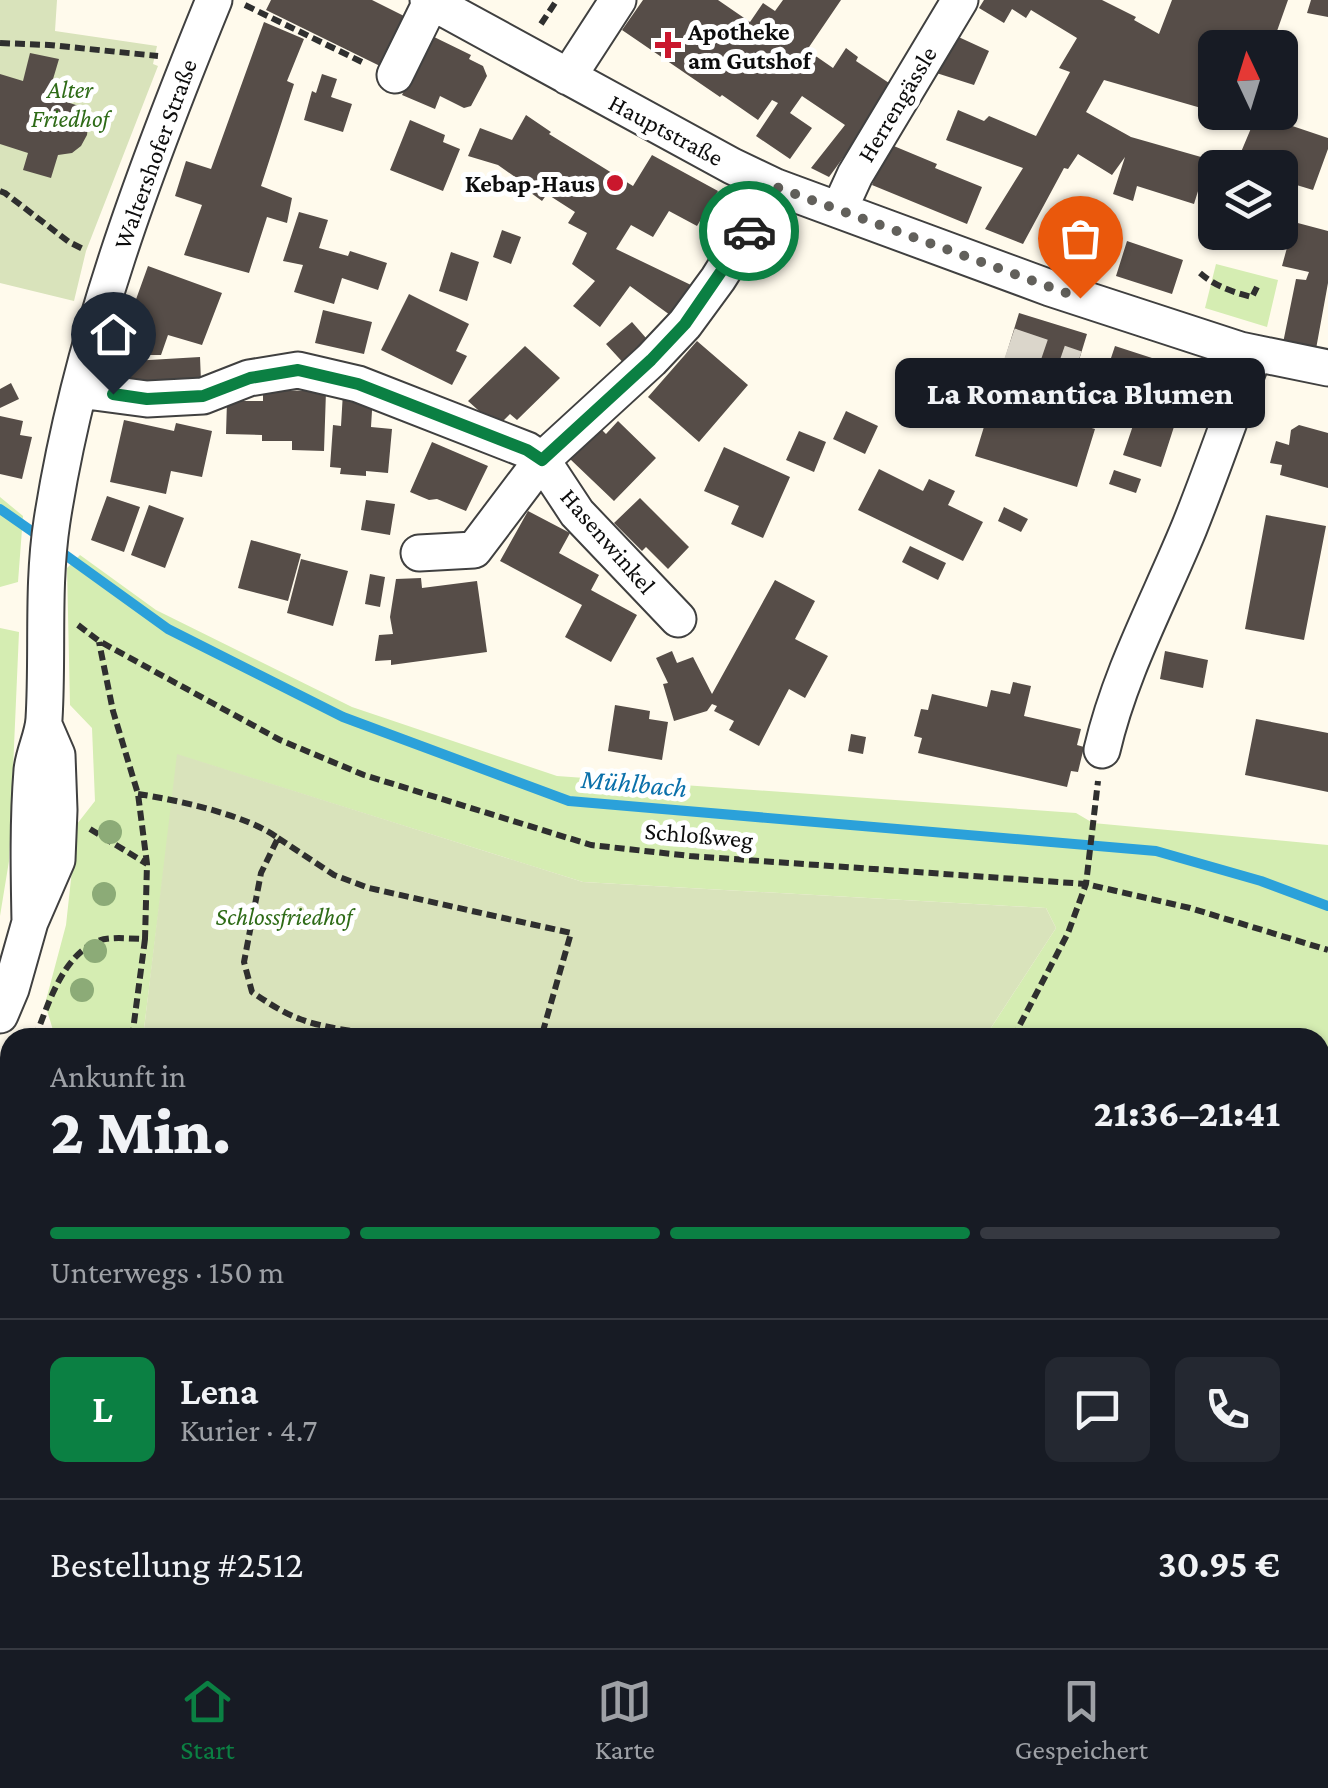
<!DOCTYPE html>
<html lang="de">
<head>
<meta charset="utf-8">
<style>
	:root { --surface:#171b24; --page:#242831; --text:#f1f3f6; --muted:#9ea1a6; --line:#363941; --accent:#0b8043 }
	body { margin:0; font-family:"Crimson Pro",serif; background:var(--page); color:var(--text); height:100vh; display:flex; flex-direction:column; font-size:38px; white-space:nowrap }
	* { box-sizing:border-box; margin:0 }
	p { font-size:32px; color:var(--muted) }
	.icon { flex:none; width:55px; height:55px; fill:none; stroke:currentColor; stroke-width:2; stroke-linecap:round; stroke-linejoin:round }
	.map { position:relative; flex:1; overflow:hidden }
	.sheet { position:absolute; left:0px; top:1028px; width:1330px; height:622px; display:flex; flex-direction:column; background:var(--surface); border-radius:30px 30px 0 0; box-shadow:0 2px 8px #0004 }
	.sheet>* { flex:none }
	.needle { width:65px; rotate:356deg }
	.controls { position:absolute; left:1198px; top:30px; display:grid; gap:20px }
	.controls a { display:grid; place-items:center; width:100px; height:100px; border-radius:15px; background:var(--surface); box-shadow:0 2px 8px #0004; font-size:50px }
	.pin { position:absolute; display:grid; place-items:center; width:85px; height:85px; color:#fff; margin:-102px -42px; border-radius:50% 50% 50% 0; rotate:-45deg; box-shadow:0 0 10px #0007 }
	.pin .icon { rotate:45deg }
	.courier { position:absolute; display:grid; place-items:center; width:100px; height:100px; margin:-50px; border:8px solid #0b8043; border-radius:50%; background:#fff; color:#222; box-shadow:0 2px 12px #0007 }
	.bubble { position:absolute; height:70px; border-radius:15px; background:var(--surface); box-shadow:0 2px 8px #0004; font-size:32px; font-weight:800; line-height:70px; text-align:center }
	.summary em { font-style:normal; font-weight:800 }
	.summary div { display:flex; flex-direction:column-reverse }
	.summary { display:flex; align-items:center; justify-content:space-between; height:170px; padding:0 50px }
	h1 { font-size:65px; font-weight:800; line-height:75px }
	.bar { display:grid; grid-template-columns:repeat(4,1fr); gap:15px 10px; align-content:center; height:120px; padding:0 50px }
	.bar i { height:12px; border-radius:8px; background:var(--line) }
	.bar .selected { background:var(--accent) }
	.bar p { grid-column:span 4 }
	.line { display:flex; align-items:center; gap:25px; padding:0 50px; border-top:2px solid var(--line) }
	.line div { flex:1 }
	.round { display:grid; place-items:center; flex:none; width:105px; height:105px; border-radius:15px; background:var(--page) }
	.tab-bar { display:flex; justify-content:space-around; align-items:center; height:140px; border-top:2px solid var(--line); background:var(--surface); font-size:28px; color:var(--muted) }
	.tab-bar a { display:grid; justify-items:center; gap:5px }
	.tab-bar .selected { color:var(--accent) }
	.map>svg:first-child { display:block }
	.green { fill:#d5edb2 }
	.cemetery { fill:#d9e3bb }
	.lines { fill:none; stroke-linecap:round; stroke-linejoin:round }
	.stream { stroke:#2ba1da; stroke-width:10 }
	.building { fill:#564d48 }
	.minor-tunnel { stroke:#dbd6cb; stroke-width:35; stroke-dasharray:35 18; stroke-linecap:butt }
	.minor-casing { stroke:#404040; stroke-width:39 }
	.path { stroke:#2f2f2f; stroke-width:6; stroke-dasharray:10 5; stroke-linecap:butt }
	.minor { stroke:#fff; stroke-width:35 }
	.tree { fill:#8cab77 }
	.done { stroke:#62605b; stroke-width:10; stroke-dasharray:0 18 }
	.route { stroke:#0b8043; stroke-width:12 }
	.poi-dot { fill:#ca172d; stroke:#fff; stroke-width:4 }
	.labels { text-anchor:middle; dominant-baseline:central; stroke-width:10; stroke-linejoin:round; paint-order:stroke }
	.poi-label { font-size:25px; font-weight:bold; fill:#0d0d0d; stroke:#fff; text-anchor:start }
	.park-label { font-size:25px; font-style:italic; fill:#2e6b17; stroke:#fff }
	.street-label { font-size:25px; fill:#0d0d0d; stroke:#fff }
	.water-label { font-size:28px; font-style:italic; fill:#0a70aa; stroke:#fff }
</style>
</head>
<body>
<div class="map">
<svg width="1328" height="1648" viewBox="0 0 1328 1648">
	<rect width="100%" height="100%" fill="#fffaec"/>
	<path class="green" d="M1216,264L1278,280L1267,327L1205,308Z
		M0,497L23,516L18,582L0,587Z
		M80,555L156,610L352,707L557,776L1076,813L1093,823L1328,845V1434L1320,1430V1038L985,1037L1056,928L1046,908L583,882L178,755L143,1037H71L53,1030L45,1004L66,925L77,824L95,801L92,728L70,705L67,568Z
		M0,628L19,632L9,861L0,916Z"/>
	<path class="cemetery" d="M0,0H57L55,31L157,46L153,64L158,66L86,251L74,301L0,283Z
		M177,754L583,882L1046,908L1056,928L985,1037H143Z"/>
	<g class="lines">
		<path class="stream" d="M0,509L43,539
			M57,549L168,629L343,717L569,801L1156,851L1261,881L1328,906"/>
	</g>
	<path class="building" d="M271,0H372L406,17L382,67L266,10Z
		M643,0H718L750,22L763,3L775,11L783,0H841L807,50L833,68L846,48L858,57L856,61L895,87L829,177L811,168L845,125L802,96L790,113L812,128L790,159L756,136L778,103L772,100L758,120L722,95L720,97L622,30Z
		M984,0H1102L1136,17L1134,20L1159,34L1172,0H1288L1277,31L1267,48H1215V112L1104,80L1086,112L1131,137L1208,159L1194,204L1137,186L1133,201L1113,194L1125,157L1112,175L1078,154L1068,169L1064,168L1023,244L985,229L1023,168L946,140L958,110L984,121L989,116L1036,136L1070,72L1059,68L1077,38L1031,10L1026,18L1012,9L1004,23L979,8Z
		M1311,0H1328V17L1307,13Z
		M264,22L304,39L287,81L294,84L261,186L292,198L287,223L267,217L249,273L184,255L202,205L175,196L186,161L211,169Z
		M952,34L989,51L974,85L927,70Z
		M430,35L471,55L469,59L483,66L487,76L471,106L464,108L440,96L435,109L402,95Z
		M30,53L59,59L48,96L79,106L87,118L88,126L87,135L81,146L72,153L58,155L51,178L23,170L28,153L0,144V74L23,81Z
		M322,74L337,79L331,97L352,104L343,132L304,120L312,91L316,93Z
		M1257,114L1328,138V149L1313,190L1280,180V168H1244L1236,164Z
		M526,115L551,132L549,134L633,186L652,155L718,191L697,226L669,211L653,237L631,225L616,249L691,285L670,315L630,286L600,327L573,306L595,281L572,264L587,233L568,223L575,212L547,194L542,201L516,182L518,179L498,165L468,156L480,128L512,140Z
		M410,120L445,135L443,142L460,149L443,191L390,170Z
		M889,144L937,164L935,168L982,187L967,224L872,185Z
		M723,188L741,197L735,208L717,199Z
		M299,212L328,220L319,248L348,256L350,251L387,263L378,290L342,278L334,304L294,292L303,265L283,261Z
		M1294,222L1328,231V283L1316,349L1283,343L1296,279L1306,280L1309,272L1282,266Z
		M502,230L521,237L511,264L493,257Z
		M1127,241L1183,260L1172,294L1116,276Z
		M451,252L479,262L467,301L439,291Z
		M148,266L222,293L202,345L168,335L161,355H116Z
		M409,294L469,324L456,351L467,356L452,385L381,350Z
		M323,310L372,322L364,354L315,343Z
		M1019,313L1087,334L1061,419L1095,429L1077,487L975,456Z
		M632,322L653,346L628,368L606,344Z
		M697,341L748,385L699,442L648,397Z
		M525,346L560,378L517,420L510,414L497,427L468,401Z
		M1115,346L1192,371L1161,467L1123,455L1144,393L1104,379Z
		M200,357L201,381L116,386L115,362Z
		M11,383L19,399L0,408V389Z
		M263,390L326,391L324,451L292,450V441H262V435L226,434L227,401H263Z
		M343,392L373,394L371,427L392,429L388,473L366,471V476L340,474L341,468L330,467L333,425L341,426Z
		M846,411L878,426L865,454L833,439Z
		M0,416L23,421L20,435L32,437L22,479L0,474Z
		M124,420L174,431L176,423L212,431L202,477L171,471L166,494L110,482Z
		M618,421L656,458L614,501L570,459L600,428L606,434Z
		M1299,425L1328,433V488L1280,475L1282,465L1270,463L1276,441L1289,445L1291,430Z
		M799,431L826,442L814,472L786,460Z
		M432,442L488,466L466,511L437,499L429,500L410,492Z
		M724,447L790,477L763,538L731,524L739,506L704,491Z
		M879,469L923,491L929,479L955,491L948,505L983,522L963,561L858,510Z
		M1114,470L1141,479L1136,493L1109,484Z
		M107,496L140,507L124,552L91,540Z
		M640,498L689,547L668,569L646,547L642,551L614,523Z
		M366,500L395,504L390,535L361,530Z
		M149,505L184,518L165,568L131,555Z
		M1004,507L1028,519L1021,532L998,521Z
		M528,511L570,533L559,553L599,575L591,590L637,615L611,662L565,637L582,605L500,561Z
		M1266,515L1326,526L1304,640L1245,629Z
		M251,540L301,554L288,601L238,588Z
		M910,546L946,563L938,580L902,562Z
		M301,559L348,571L333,626L287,613Z
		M370,574L385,577L380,607L365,604Z
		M421,578L422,588L477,581L487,652L391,665V660L375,661L379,635L393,634L390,617L396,579Z
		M775,580L815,601L795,639L828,656L805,698L789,689L759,746L729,730L734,721L714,711L717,706L712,704L707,711L674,721L663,684L668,683L656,658L672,651L677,663L693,657L712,694Z
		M1165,651L1208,660L1203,688L1160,679Z
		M1013,682L1031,686L1024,716L1081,729L1077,745L1084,747L1078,772L1071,771L1067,787L918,753L922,738L914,736L921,709L928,710L932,694L987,707L991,690L1010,694Z
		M615,705L650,711L649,719L668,722L662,760L608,751Z
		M1256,719L1328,733V792L1245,775Z
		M851,734L866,737L863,754L848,751Z
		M10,1240V1324L0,1313V1249Z
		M0,1360H10V1421H0Z
		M0,1526L10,1527V1580H0Z
		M169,1640H209V1642L220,1643V1648H169Z
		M308,1640H380V1648H308Z
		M461,1640H526V1648H460Z
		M780,1640H809V1648H765V1642L779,1643Z
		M930,1640H1000V1647L933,1648V1643Z"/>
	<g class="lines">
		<path class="minor-tunnel" d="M1009,345L1076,368"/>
		<g class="minor-casing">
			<path id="minor" d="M428,0L732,166L776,187L1050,288L1240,350L1328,368
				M395,75L431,2
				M568,77L618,0
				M839,210L855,175L960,0
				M79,390L147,399L203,396L249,378L298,370L358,384L527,450L542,460L474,550L419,553
				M678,619L577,513L542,460L651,360L685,324L718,279L776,187
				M1102,750C1120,672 1159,601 1189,528C1212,471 1232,412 1254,354
				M30,922C29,871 28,821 32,770C34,752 43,736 44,719C48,653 42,586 52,521C80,340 145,169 214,0
				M0,1015L11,989L30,922L57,860L59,810L57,755L44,725
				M0,1478H10
				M261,1640L262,1648
				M566,1648V1640
				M878,1648L879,1640"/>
		</g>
		<path class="path" d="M245,5L364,63
			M541,24L557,0
			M0,43L49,45L158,56
			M0,191L5,193L69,242L85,250
			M1200,273C1215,286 1232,292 1252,297L1257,287
			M78,625L99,641L280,740L364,775L591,845L690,856L1086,884L1190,908L1328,950
			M138,794C177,800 247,815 278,838L261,873L244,962L252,992C267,1002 283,1013 300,1019C351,1038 430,1035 485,1038
			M90,829L147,864
			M278,838L334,875L369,888L571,933L541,1038
			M35,1038C48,1005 62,956 98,941C111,936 131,939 145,939L147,864L138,794L113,711L99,642
			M132,1038L145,939
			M1013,1038L1068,933L1086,884L1098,781
			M0,1109L10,1096
			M1320,1554L1328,1542"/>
		<use href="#minor" class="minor"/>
	</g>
	<g class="tree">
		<circle cx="110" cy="832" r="12"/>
		<circle cx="104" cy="894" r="12"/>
		<circle cx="95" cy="951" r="12"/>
		<circle cx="82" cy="990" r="12"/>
	</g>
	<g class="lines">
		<path class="done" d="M749,231L776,187L1080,298"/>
		<path class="route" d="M113,394L147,399L203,396L250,378L298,370L358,384L527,450L542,460L651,360L685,324L749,231"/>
	</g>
	<g class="poi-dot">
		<path d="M663 30h10v10h10v10h-10v10h-10v-10h-10v-10h10z"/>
		<circle cx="615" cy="183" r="10"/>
	</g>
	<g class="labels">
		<g class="poi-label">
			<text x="688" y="31">Apotheke<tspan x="688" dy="29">am Gutshof</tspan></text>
			<text x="595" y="183" text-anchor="end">Kebap-Haus</text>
		</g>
		<g class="park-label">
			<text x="70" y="89">Alter<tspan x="70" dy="29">Friedhof</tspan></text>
			<text x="284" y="916">Schlossfriedhof</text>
		</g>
		<g class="street-label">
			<text transform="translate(897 104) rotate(-59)">Herrengässle</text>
			<text transform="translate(666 130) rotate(28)">Hauptstraße</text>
			<text transform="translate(155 154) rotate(-70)">Waltershofer Straße</text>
			<text transform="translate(608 541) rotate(49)">Hasenwinkel</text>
			<text transform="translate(699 835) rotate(5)">Schloßweg</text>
		</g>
		<g class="water-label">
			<text transform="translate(634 783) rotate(5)">Mühlbach</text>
		</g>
	</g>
</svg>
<div class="controls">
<a><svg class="needle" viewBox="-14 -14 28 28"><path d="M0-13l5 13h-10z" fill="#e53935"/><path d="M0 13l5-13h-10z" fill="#9ea1a6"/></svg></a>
<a><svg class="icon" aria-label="layers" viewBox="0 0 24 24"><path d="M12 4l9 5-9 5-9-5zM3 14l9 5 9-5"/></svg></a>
</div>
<div class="pin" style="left:1080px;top:298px;background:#ea580c"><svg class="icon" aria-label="bag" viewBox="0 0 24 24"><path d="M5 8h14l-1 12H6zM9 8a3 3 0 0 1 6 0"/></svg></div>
<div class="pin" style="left:113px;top:394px;background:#1f2937"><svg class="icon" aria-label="home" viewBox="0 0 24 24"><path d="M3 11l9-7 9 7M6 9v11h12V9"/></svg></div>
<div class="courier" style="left:749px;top:231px"><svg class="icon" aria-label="car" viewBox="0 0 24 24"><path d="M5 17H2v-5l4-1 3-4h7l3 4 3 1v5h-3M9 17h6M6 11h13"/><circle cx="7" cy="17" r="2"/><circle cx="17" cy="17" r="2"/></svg></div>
<div class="bubble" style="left:895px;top:358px;width:370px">La Romantica Blumen</div>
<section class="sheet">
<div class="summary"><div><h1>2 Min.</h1><p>Ankunft in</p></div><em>21:36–21:41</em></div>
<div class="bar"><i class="selected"></i><i class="selected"></i><i class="selected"></i><i></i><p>Unterwegs · 150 m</p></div>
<div class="line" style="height:180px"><b class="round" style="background:var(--accent);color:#fff">L</b><div><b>Lena</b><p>Kurier · 4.7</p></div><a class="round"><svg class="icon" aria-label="chat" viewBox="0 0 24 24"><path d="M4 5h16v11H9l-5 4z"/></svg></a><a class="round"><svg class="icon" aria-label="phone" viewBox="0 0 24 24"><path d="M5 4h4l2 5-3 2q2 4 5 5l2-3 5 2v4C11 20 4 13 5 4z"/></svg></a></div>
<div class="line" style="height:130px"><div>Bestellung #2512</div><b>30.95 €</b></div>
</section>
</div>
<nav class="tab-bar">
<a class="selected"><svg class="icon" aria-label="home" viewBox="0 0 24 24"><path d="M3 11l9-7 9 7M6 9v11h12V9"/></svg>Start</a>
<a><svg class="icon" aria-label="map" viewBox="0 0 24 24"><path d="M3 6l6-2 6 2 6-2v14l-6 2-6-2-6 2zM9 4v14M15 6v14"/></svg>Karte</a>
<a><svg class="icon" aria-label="saved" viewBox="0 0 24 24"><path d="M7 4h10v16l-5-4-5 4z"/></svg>Gespeichert</a>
</nav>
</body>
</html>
